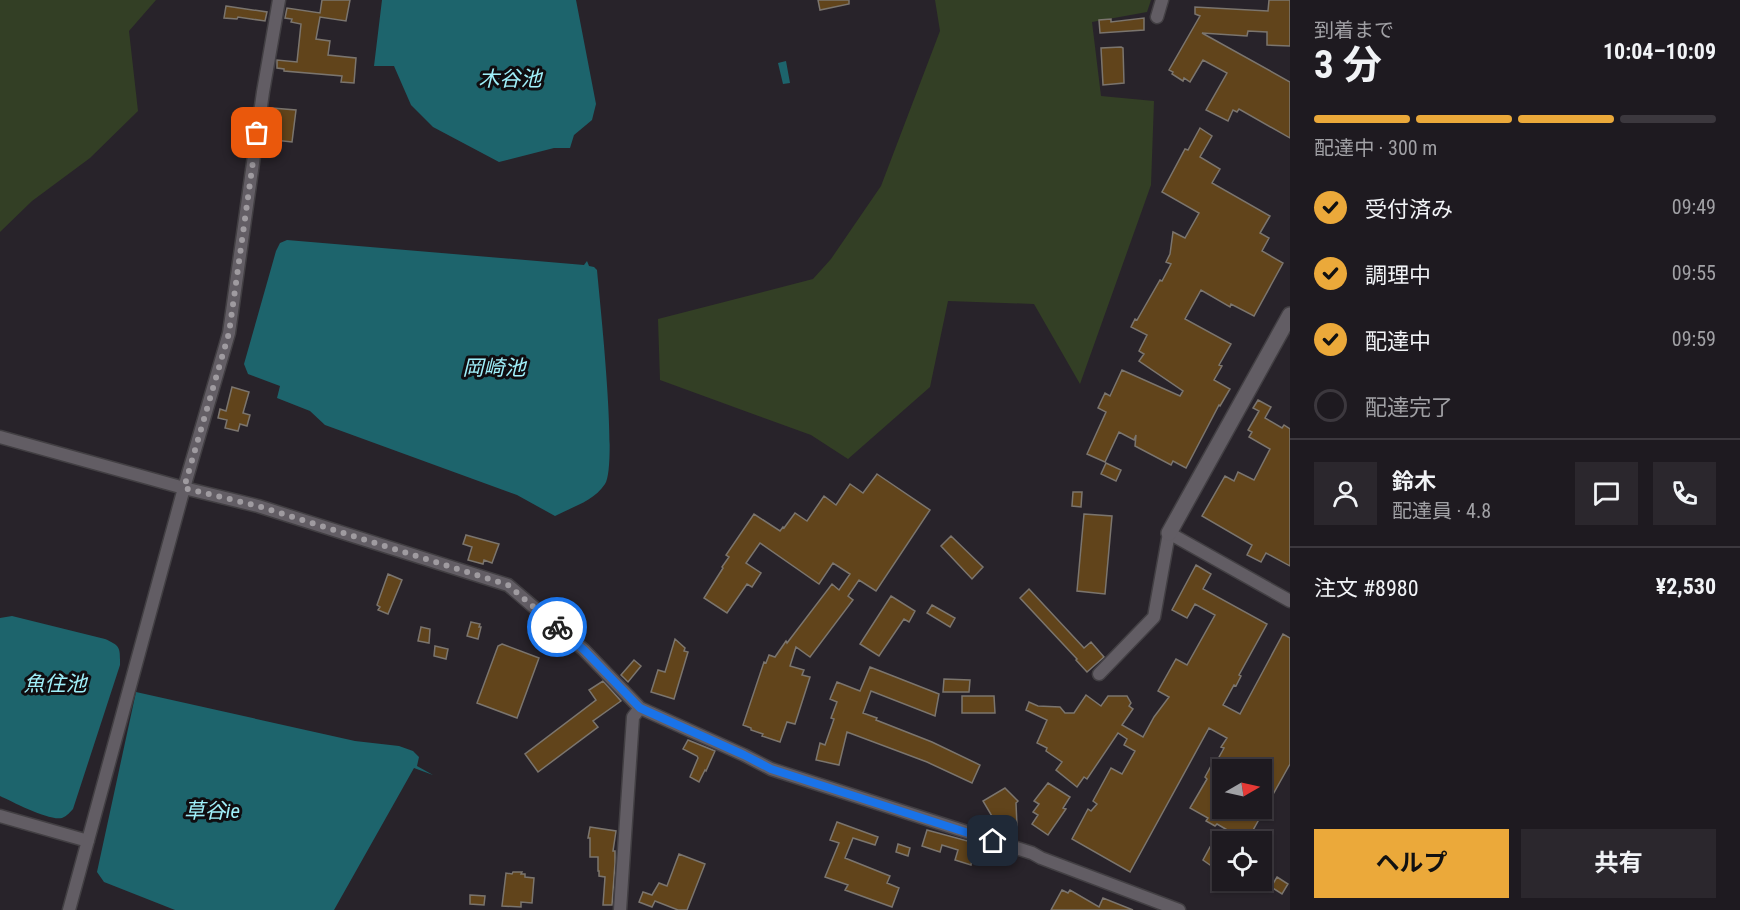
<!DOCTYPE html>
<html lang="ja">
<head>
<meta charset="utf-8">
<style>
	:root { --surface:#1e1a20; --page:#2b272d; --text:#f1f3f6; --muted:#a1a1a5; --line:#3c383e; --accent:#eba93a }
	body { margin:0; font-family:"Roboto Condensed","Noto Sans JP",sans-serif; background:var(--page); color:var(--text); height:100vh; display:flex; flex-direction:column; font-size:22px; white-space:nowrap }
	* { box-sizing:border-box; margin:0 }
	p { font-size:20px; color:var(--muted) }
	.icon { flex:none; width:33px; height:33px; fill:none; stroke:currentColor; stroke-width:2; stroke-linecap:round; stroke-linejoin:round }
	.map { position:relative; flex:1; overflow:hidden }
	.sheet { display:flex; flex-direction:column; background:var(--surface); width:450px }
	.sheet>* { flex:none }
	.needle { width:39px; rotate:81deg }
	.fabs { position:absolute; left:1212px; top:759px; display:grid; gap:12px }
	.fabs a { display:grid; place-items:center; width:60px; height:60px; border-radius:0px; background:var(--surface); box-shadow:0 2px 4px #0004,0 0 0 2px var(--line); font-size:30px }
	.pin { position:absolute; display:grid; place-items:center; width:51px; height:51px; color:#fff; margin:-26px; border-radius:12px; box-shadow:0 3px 9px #0006 }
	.courier { position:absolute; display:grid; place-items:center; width:60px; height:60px; margin:-30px; border:4px solid #1a73e8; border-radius:50%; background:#fff; color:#222; box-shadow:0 2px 8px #0007 }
	.headline em { font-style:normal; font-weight:700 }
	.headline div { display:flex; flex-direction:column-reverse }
	.headline { display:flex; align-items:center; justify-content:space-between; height:102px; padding:0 24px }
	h1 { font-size:39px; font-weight:700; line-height:45px }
	.bar { display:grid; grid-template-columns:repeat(4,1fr); gap:9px 6px; align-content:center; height:72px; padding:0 24px }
	.bar i { height:8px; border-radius:4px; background:var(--line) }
	.bar .selected { background:var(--accent) }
	.bar p { grid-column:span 4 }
	.line { display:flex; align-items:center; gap:15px; padding:0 24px; border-top:2px solid var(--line) }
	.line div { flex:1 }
	.round { display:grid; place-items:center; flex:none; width:63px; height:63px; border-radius:0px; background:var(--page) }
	ol { padding:0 24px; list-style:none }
	li { display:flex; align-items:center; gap:18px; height:66px }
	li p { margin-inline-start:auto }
	li .icon { padding:6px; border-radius:50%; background:var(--accent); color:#111; stroke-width:4 }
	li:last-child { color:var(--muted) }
	li i { width:33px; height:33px; border:3px solid var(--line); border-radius:50% }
	.cta { display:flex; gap:12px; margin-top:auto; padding:12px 24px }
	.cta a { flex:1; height:69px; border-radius:0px; background:var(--accent); color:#111; font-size:24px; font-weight:700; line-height:69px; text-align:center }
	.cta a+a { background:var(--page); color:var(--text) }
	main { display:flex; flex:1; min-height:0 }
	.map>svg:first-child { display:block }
	.green { fill:#333f25 }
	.water { fill:#1d646c }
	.building { fill:#61441b; stroke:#7b756e; stroke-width:1.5; fill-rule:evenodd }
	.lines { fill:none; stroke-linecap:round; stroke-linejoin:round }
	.minor-casing { stroke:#423f43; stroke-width:15 }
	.tertiary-casing { stroke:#423f43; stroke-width:18 }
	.minor { stroke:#625d64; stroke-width:12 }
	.tertiary { stroke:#625d64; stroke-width:15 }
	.done { stroke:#9f9ba0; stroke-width:6; stroke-dasharray:0 10.8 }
	.route { stroke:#1a73e8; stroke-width:8 }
	.labels { text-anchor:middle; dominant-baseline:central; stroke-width:6; stroke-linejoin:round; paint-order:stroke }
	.water-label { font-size:21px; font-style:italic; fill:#a0f0fa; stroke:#100d10 }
</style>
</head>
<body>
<main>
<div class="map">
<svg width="1290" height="910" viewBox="0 0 1290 910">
	<rect width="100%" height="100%" fill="#28232a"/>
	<path class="green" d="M0,0H156L129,31L138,111L90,158L32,201L0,232Z
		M935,0H1151L1147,12L1092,22L1101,96L1154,101L1151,185L1080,384L1034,304L948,301L930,387L848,459L811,435L660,380L658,319L813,279L831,259L881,186L940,31Z"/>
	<path class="water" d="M382,0H576L596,104L592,120L574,135L570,148H554L499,162L433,127L411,105L394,66H374Z
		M786,61L790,83L783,84L778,63Z
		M287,240L584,265L587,261L589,266L594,267L597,270C600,303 618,465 605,484C594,501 572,507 555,516L517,495L325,425L310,411L277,398L280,386L248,374L244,364L276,251L280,243Z
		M12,616L105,639C121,646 120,648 120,665L73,809C70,812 67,816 62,818C49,821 13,802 0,796V618Z
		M136,692L355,741L399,746L413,751L419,757L417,766L433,775L414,768L334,910H175L104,882L97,872Z"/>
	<path class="building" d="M322,0H350L346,21L320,17L316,39L330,41L328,55L356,58L354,83L341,82L342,76L284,71V69L277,68V60L297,62L301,24L291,22L292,19L285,18L287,8L320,13Z
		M818,0H849V4L820,10Z
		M1269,0H1290V46L1267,45V32L1248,31L1247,36L1202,33L1290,82V138L1239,109L1237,112L1233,110L1228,121L1206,110L1227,73L1203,60L1190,82L1184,78L1183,81L1172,74L1173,72L1169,70L1200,16L1195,14V7L1268,11Z
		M226,6L267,12L265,21L238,17L237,19L224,18Z
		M1144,18V30L1100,33L1099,20L1111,19V22Z
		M1121,47L1123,48L1124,83L1103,85L1101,48Z
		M272,108L296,110L292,142L265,139L266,127L270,128Z
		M1200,128L1212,136L1200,157L1220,169L1212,183L1270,216L1260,233L1269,238L1262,251L1283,263L1254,316L1231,304L1230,307L1201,290L1185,319L1231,344L1219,365L1222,366L1214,380L1230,389L1220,406L1219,405L1186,468L1173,461L1171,465L1135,446L1136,435L1134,440L1119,432L1105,462L1087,454L1106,412L1098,408L1105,393L1110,396L1122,370L1180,396L1183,391L1139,361L1144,354L1139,351L1147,335L1131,327L1135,319L1137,320L1160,280L1162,281L1171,264L1166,262L1170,254L1173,232L1185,238L1199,213L1162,192L1185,149L1188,150Z
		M232,387L249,392L243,413L250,415L247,426L240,424L238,431L225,428L227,420L218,418L220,409L226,411Z
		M1258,400L1271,407L1265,418L1282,428L1284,425L1290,429V566L1266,553L1261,562L1247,555L1252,545L1202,516L1225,476L1234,481L1238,472L1254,480L1270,449L1249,437L1252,432L1248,430L1259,411L1253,408Z
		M1106,463L1121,470L1116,481L1101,474Z
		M877,474L930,510L876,591L859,580L848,596L853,600L810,657L796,647L790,666L804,670L802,675L810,677L795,724L787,722L780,742L762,736L763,734L751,730V728L743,725L764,662L766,663L769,655L775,657L786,641L787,643L832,584L839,590L850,574L833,563L819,584L760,543L746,563L761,573L752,587L747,584L727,613L704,598L723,568L722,567L729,557L726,555L754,514L780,531L783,527L784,528L795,513L807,521L824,496L836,505L850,484L863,493Z
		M1073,492H1082L1081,507L1072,506Z
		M1084,514L1112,516L1105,594L1077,591Z
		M466,535L499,544L492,563L484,560L483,564L468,560L472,547L463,544Z
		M951,536L983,567L972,579L941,546Z
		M1196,565L1211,574L1203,589L1267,624L1239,675L1241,676L1236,686L1234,685L1223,705L1240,714L1283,634L1290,638V764L1252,832L1268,842H1248L1217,824L1215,826L1206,821L1208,818L1190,808L1207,779L1205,777L1211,766L1213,768L1224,748L1221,747L1227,738L1209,728L1130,872L1072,839L1088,809L1091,811L1097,804L1093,801L1111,768L1122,774L1135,751L1124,745L1127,739L1118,733L1087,779L1084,777L1077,787L1056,770L1062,762L1046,751L1047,748L1037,743L1047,720L1026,710L1029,702L1038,706L1060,707L1065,713H1074L1086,695L1101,706L1108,696H1127L1131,703L1129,706L1133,709L1122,725L1143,737L1154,717L1169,697L1158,691L1176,659L1187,665L1215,615L1195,604L1187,618L1172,610ZM1222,770H1262V808H1222Z
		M388,574L402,580L388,614L378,610L380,607L377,605Z
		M1029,589L1084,648L1091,642L1104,657L1087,672L1076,660L1077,659L1020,598Z
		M891,596L915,611L909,622L904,619L879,656L860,644Z
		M932,605L955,618L950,627L927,613Z
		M471,622L480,624L479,627H481L478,639L467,636Z
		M421,627L430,629L429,643L418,641Z
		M675,639L685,648L684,651L688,652L674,699L651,692L658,670L665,672Z
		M502,644L539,658L517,718L477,703L498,646Z
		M435,646L448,649L446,659L434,656Z
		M634,660L641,666L628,682L621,675Z
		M870,667L939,694L935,716L871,691L863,713L877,718L876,720L932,742L980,765L972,783L927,762L847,732L839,765L816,760L820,743L825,745L834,719L831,718L837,702L830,699L837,682L860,691Z
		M944,679L970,680L969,692H943Z
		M603,681L621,701L593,721L598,727L538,772L525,754L596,700L589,690Z
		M962,696H994L995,713H962Z
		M688,740L715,751L706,771L705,770L699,782L690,777L698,758L697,756L683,749Z
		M1048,783L1070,797L1063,808L1066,809L1048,835L1032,824L1038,815L1033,812L1039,804L1034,801Z
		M1005,788L1018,801L1016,803L1017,826L1009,837L1003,835L983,801Z
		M837,822L878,837L875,845L853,838L845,858L890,876L887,883L899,888L892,907L845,890L848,885L825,877L839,843L830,840Z
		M590,827L616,831L613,851H615V863L612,905H603L605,877L599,876V871H598V857H590V838H588Z
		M927,830L975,843L971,865L955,860L958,850L942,845L940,852L922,846Z
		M898,844L910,848L908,856L896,852Z
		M1210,847L1218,851L1210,865L1203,860Z
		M679,854L705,864L687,910H678L655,901L652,907L639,902L643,892L652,895L659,883L667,886Z
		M513,872H522L521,874H525V877L534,878L532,903L521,902V907L502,906L506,873L512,874Z
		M1277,877L1288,884L1282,894L1271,887Z
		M1062,890L1068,893L1070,890L1099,907L1103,898L1133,910H1051Z
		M470,895L485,896L484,905L470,904Z"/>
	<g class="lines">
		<g class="minor-casing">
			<path id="minor" d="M1157,17L1162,0
				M0,437L184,488L258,506L508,585L584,650L640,708L744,755L771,769L1032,853L1041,858L1179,910
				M1099,674L1154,617L1169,533L1290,601
				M0,816L88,841
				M69,910L184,488L229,333L263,92L279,0
				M620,910L633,717L640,708"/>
		</g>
		<g class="tertiary-casing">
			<path id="tertiary" d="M1169,533L1290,315"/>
		</g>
		<use href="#minor" class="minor"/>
		<use href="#tertiary" class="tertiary"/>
	</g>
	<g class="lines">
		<path class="done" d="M257,133L229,333L184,488L258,506L508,585L557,627"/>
		<path class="route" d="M557,627L584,650L640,708L744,755L771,769L993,841"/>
	</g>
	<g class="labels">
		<g class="water-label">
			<text x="510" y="79">木谷池</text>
			<text x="494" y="368">岡崎池</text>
			<text x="55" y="684">魚住池</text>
			<text x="212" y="811">草谷ie</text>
		</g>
	</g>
</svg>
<div class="fabs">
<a><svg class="needle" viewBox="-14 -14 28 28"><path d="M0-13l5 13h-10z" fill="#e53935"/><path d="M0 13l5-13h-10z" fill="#a1a1a5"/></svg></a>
<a><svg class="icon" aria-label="locate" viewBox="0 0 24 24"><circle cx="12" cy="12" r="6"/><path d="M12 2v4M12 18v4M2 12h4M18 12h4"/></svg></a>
</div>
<div class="pin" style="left:257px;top:133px;background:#ea580c"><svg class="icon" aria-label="bag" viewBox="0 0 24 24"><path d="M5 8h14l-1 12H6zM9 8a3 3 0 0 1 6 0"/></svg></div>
<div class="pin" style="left:993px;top:841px;background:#1f2937"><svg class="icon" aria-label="home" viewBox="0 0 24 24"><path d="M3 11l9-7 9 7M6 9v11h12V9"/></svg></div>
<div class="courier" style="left:557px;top:627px"><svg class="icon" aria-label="bike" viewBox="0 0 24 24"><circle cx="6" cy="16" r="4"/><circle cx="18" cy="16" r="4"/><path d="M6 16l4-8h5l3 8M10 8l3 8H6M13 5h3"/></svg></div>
</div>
<section class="sheet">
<div class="headline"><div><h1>3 分</h1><p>到着まで</p></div><em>10:04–10:09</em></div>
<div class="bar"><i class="selected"></i><i class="selected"></i><i class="selected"></i><i></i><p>配達中 · 300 m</p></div>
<ol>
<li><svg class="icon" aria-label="check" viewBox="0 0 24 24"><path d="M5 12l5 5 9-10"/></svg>受付済み<p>09:49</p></li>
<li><svg class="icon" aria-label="check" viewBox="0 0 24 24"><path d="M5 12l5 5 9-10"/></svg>調理中<p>09:55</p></li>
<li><svg class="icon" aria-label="check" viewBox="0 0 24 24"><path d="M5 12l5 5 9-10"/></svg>配達中<p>09:59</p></li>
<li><i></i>配達完了</li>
</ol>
<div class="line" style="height:108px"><a class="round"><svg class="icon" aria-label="person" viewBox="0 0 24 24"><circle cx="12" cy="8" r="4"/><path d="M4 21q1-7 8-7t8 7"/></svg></a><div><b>鈴木</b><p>配達員 · 4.8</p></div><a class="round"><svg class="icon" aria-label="chat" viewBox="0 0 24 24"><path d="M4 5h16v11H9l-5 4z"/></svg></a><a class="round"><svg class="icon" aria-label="phone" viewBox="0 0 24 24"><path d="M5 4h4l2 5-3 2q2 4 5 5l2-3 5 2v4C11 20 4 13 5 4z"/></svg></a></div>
<div class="line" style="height:78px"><div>注文 #8980</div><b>¥2,530</b></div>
<div class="cta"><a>ヘルプ</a><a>共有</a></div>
</section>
</main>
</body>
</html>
